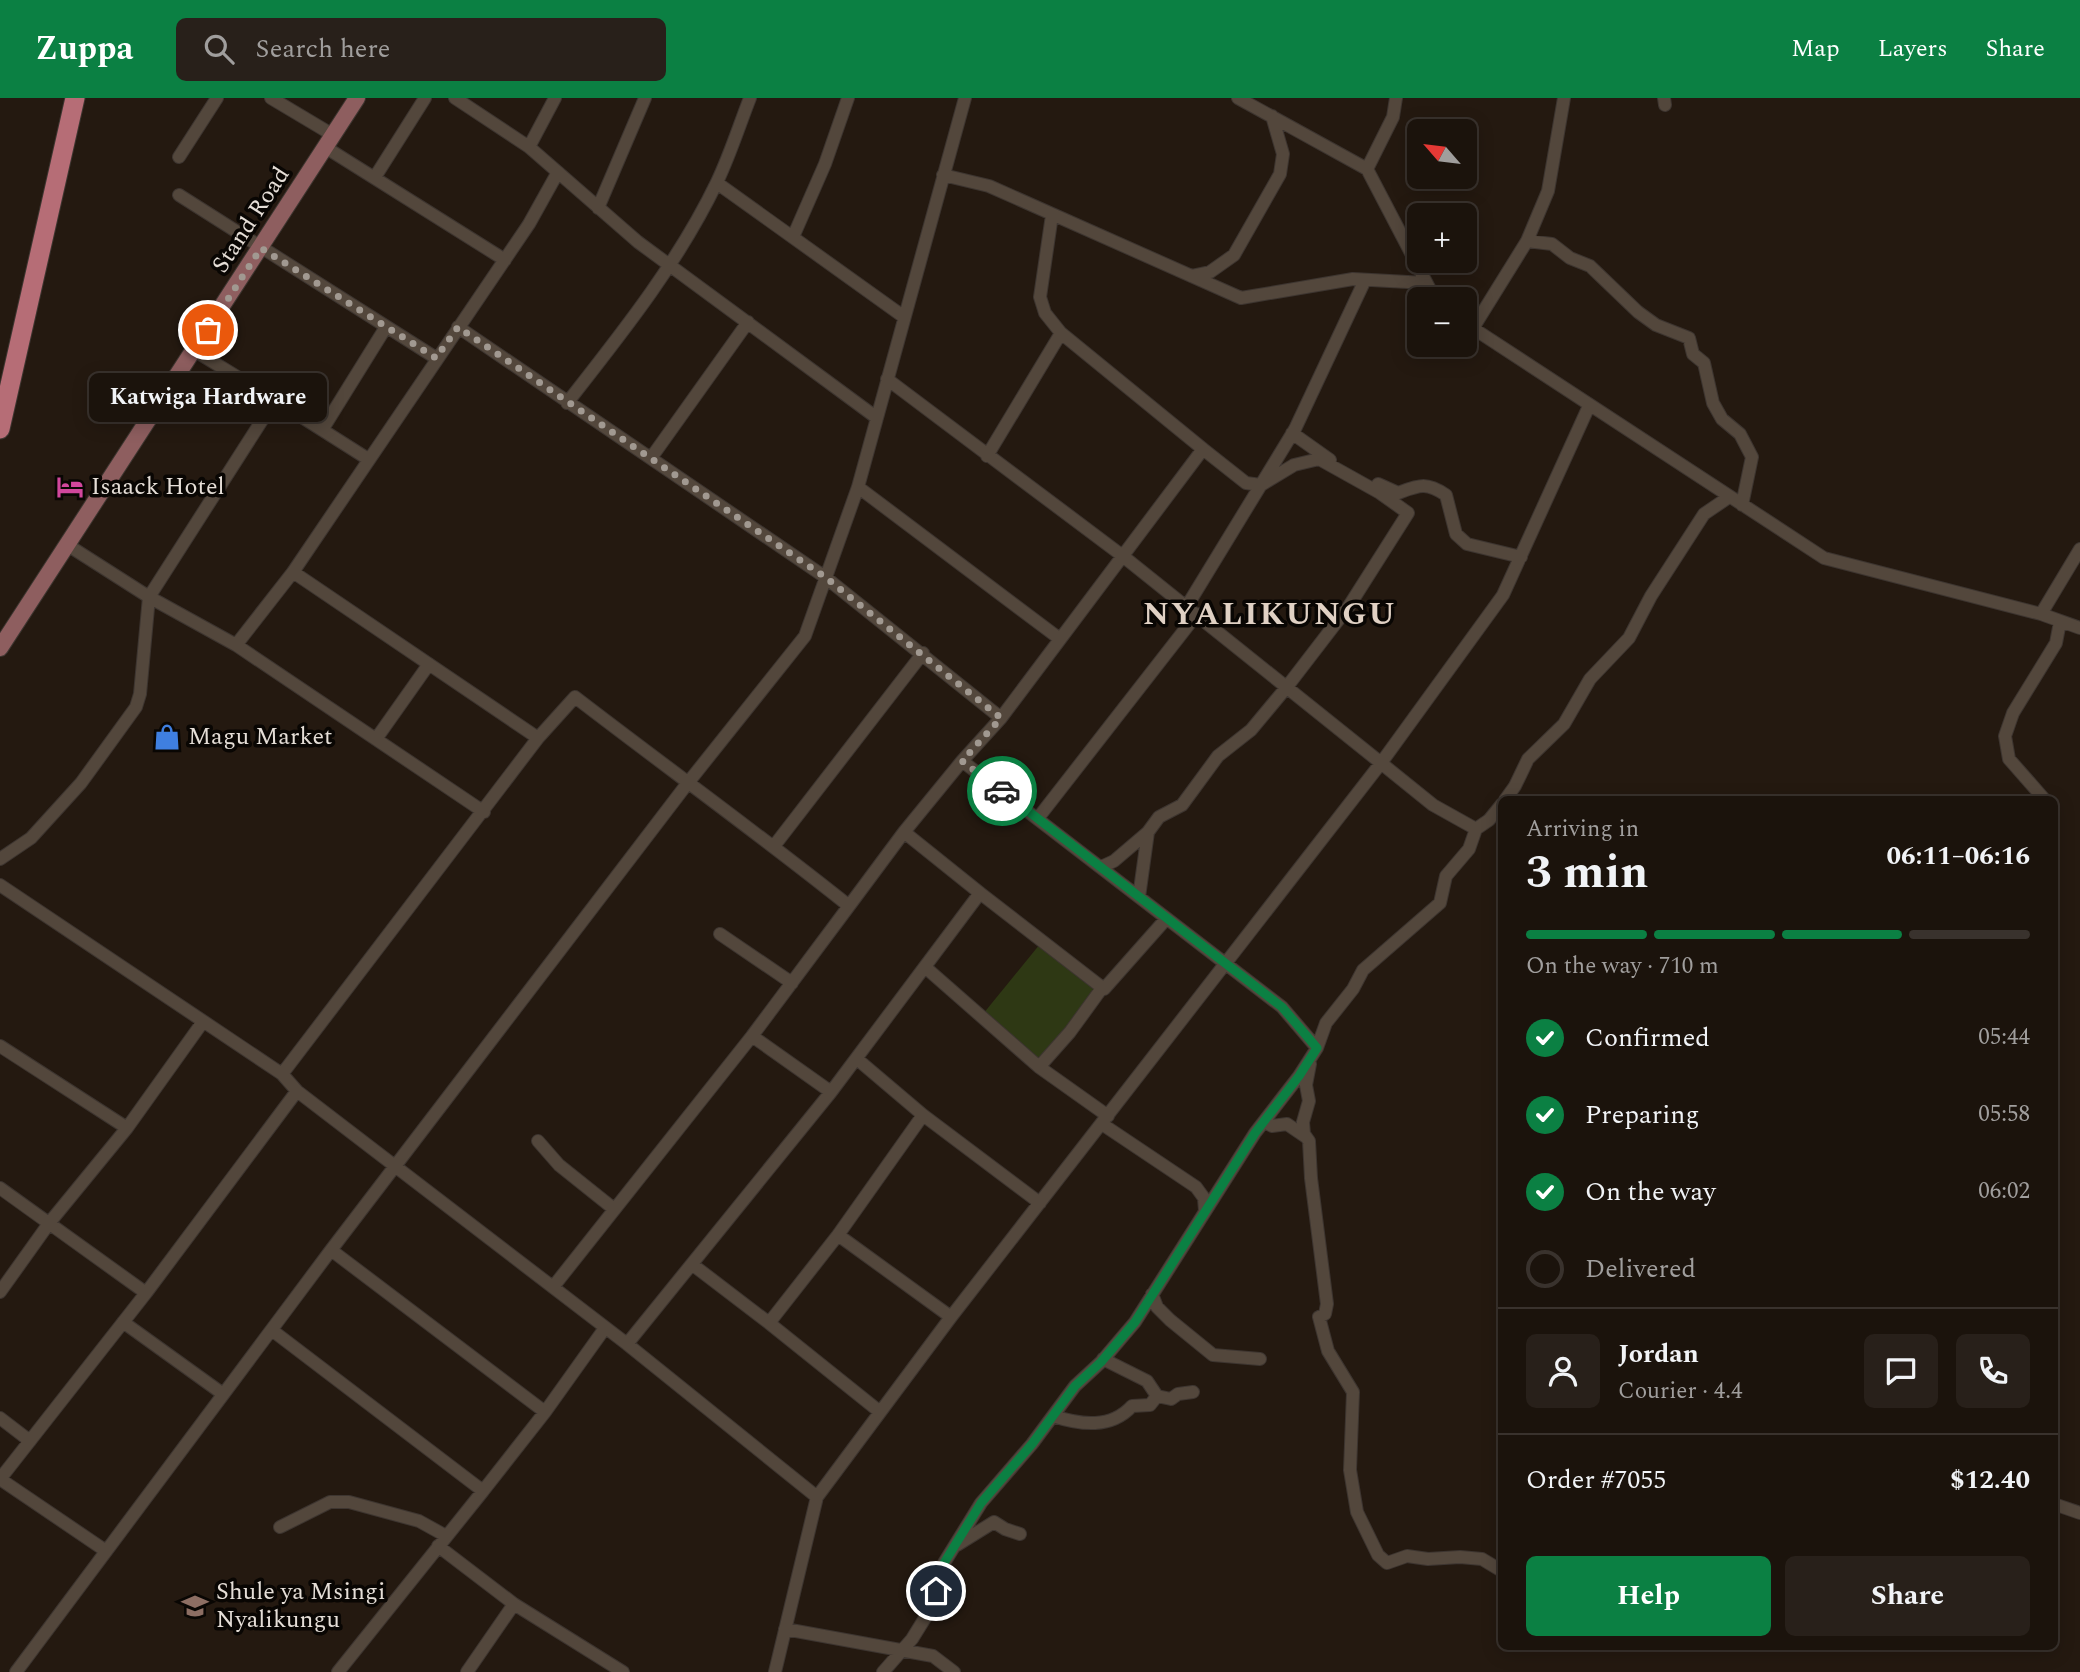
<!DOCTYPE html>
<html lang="en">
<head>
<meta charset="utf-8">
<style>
	:root { --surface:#1b130c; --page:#28201a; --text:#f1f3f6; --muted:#a09e9d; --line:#39322d; --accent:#0b8043 }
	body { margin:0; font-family:Spectral,serif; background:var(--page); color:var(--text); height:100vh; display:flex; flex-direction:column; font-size:26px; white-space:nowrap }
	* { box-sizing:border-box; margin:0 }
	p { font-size:23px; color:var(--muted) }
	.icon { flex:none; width:38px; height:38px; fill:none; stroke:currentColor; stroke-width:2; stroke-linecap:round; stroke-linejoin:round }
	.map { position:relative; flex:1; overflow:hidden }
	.panel { position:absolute; left:1498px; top:698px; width:560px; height:854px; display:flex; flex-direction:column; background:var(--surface); border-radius:10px; box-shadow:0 4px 18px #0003,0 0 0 2px var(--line) }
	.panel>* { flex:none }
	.needle { width:46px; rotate:298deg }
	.fabs { position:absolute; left:1407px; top:21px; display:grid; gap:14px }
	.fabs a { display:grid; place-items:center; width:70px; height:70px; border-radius:10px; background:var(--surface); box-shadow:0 4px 18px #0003,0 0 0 2px var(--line); font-size:35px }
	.pin { position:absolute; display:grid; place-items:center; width:60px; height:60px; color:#fff; margin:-30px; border:4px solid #fff; border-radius:50%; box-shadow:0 2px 7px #0007 }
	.courier { position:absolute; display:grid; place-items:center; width:70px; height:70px; margin:-35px; border:5px solid #0b8043; border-radius:50%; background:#fff; color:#222; box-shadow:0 2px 9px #0007 }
	.bubble { position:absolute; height:49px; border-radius:10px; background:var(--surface); box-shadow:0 4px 18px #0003,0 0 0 2px var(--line); font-size:23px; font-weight:700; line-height:49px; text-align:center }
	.head em { font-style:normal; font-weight:700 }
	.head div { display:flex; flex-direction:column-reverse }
	.head { display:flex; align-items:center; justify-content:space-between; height:119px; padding:0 28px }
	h1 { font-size:46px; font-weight:700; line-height:52px }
	.bar { display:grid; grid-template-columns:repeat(4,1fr); gap:10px 7px; align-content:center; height:84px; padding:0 28px }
	.bar i { height:9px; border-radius:5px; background:var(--line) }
	.bar .selected { background:var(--accent) }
	.bar p { grid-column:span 4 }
	.line { display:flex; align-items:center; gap:18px; padding:0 28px; border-top:2px solid var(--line) }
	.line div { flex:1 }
	.round { display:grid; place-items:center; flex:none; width:74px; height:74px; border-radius:10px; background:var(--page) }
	ol { padding:0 28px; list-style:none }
	li { display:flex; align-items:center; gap:21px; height:77px }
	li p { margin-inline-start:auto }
	li .icon { padding:7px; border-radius:50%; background:var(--accent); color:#fff; stroke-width:4 }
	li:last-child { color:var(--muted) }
	li i { width:38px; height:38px; border:4px solid var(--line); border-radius:50% }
	.action { display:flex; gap:14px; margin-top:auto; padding:14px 28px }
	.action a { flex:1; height:80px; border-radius:10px; background:var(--accent); color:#fff; font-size:28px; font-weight:700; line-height:80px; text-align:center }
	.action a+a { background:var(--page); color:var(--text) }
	header { display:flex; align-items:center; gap:42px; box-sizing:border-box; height:98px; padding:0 35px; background:var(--accent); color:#fff }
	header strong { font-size:33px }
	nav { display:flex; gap:38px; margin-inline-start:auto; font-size:24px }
	.search { width:490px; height:63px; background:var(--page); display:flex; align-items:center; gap:18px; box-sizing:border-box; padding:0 24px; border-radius:10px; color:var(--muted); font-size:26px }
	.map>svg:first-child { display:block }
	.green { fill:#2e3814 }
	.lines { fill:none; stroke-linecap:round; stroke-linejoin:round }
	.minor-casing { stroke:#3d3530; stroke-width:14 }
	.major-casing { stroke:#3d3530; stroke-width:18 }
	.highway-casing { stroke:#3d3530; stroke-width:21 }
	.minor { stroke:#53473c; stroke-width:12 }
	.major { stroke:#8e5e5f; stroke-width:16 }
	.highway { stroke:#b66d76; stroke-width:19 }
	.done { stroke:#a19991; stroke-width:7; stroke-dasharray:0 12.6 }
	.route { stroke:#0b8043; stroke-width:9 }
	.labels { text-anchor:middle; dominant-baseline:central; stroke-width:7; stroke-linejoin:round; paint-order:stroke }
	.street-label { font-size:24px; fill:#e5ded7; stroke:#090603 }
	.poi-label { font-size:24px; fill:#e5ded7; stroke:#090603; text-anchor:start }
	.district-label { font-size:32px; font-weight:bold; letter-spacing:2px; fill:#e0d1c4; stroke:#090603 }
</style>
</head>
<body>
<header>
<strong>Zuppa</strong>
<div class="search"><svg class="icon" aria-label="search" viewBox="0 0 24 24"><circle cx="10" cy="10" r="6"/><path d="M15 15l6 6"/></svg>Search here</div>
<nav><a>Map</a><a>Layers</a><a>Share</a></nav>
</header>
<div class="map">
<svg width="2080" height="1574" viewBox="0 0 2080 1574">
	<rect width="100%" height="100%" fill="#241910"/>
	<path class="green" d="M1040,846L1102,890L1040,964L983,916Z"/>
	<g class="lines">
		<g class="minor-casing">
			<path id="minor" d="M271,0L333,37
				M455,0L529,49L638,144L877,320
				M1238,0L1367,71L1435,201
				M1664,0L1665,7
				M325,49L505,162
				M529,49L555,0
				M179,59L217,0
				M1367,71L1393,19L1396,0
				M943,77L989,88L1241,200L1353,181L1426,185
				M375,79L425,0
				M717,85L904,219
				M179,97L436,260
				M598,110L645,0
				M1052,117L1040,199L1045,215L1061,235L1203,351L1001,620L962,663L1282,909L1317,950
				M793,139L825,66L848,0
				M1527,143L1552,146L1570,160L1590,168L1638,214L1656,227L1689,240L1693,256L1704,265L1713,305L1722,321L1740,336L1752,359L1742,407
				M1191,178L1210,174L1234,157L1280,76L1283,56L1272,18
				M1465,225L1824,460L2041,516L2080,530
				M458,229L825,479L1001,620
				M1473,230L1527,143L1548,93L1564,0
				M275,302L368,361
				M567,305C622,235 678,165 717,84C730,57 739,28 750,0
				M322,332L386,229
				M1292,335L1330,362
				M987,358L1061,235
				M651,360L748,224
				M1378,386L1398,395C1420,387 1426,384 1446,397L1456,436L1467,446L1521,459
				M858,389L1060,541
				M66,446L149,499L236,547L293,474L529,126L558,74
				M293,474L538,640
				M1187,508L1295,331L1365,182
				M2041,516L2080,451
				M236,547L484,714
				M376,641L429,566
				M1505,702L1515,688L1528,661L1564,626L1590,581L1629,540L1651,498L1704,416L1729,399
				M2045,702L2009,661L2005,638L2013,615L2056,545L2060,524
				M1038,720L1197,516
				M1476,731L1433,707L1381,665L1503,497L1589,308
				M774,748L923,555
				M0,761L31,740L81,685L136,609L140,596L149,499L275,302L195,253
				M1101,769L1114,763L1148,734
				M0,787L282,976L297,993L627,1246L817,1399L951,1219L1381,665L1124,459L887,281
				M980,795L1104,891L1166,821
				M1139,799L1148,734L1159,719L1182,707L1218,658L1251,632L1286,590L1349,508L1408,415L1380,395L1319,361L1294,367L1261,387L1246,385L1203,351
				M849,808L904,734
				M720,836L792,885
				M925,869L1039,969L1108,1018
				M0,948L127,1030
				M857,961L923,1017L1040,1105
				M1310,966L1306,987L1309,1003L1303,1024L1304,1036L1309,1043L1311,1080L1327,1206L1325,1216L1319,1219L1328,1253L1353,1294L1350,1372L1357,1414L1378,1457L1387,1465L1407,1458L1428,1461L1460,1459L1482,1461L1502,1473
				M1039,969L1070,934L1102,890
				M282,976L538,640L575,599C666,669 759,736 849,808L752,938L553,1189
				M831,994L980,795L904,734L962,663
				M1265,1024L1272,1028L1287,1026L1306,1039
				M1102,1026L1196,1089L1204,1100L1205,1113
				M538,1043L559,1067L614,1111
				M0,1090L146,1195
				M838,1137L951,1219
				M331,1152L545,1314L605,1230
				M693,1167L769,1225
				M0,1194L50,1124L127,1030L202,925
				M1152,1196L1157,1209L1170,1222L1213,1257L1260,1261
				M123,1224L223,1296
				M273,1233L483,1393L545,1314
				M627,1246L831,994L752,938
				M1103,1261L1147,1283L1157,1298L1171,1301L1178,1296L1193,1294
				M880,1314L769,1225L838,1137L923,1017
				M1053,1318C1081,1327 1111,1331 1132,1308L1150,1307L1157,1298
				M0,1320L30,1343
				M0,1381L146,1195L297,993
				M0,1381L106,1453
				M2054,1406L2080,1415
				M280,1429L330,1404H349L419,1423L446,1438
				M957,1447L994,1424L1005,1431L1020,1436
				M438,1448L514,1506L467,1574
				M514,1506L623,1574
				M785,1531L933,1558L954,1574
				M16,1574L331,1152L687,686L805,538L858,389L965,0
				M338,1574L483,1393
				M775,1574L817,1399
				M883,1574L912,1541L925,1520L944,1465L981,1405L1032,1346L1075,1288L1101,1264L1135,1224L1255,1035L1299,978L1317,950L1326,925L1353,891L1363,872L1440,805L1446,778L1469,751L1476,731L1489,722L1502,706"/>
		</g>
		<g class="major-casing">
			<path id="major" d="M0,550L357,0"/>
		</g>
		<g class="highway-casing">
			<path id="highway" d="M0,331L75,0"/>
		</g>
		<use href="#minor" class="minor"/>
		<use href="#major" class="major"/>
		<use href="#highway" class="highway"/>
	</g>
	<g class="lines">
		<path class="done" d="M208,232L261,150L436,260L458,229L825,479L1001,620L962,663L1002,693"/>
		<path class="route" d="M936,1493L944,1465L981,1405L1032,1346L1075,1288L1101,1264L1135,1224L1255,1035L1299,978L1317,950L1282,909L1002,693"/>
	</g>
	<defs>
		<g id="hotel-bare" transform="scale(2.1)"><path d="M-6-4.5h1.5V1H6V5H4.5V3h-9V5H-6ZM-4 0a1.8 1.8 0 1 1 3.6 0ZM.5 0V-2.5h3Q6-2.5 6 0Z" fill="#d1479c" stroke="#090603" stroke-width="2.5" paint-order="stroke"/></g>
		<g id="shop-bare" transform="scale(2.1)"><path d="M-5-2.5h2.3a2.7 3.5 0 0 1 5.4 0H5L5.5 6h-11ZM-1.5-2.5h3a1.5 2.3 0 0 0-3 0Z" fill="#3f7fe0" stroke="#090603" stroke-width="2.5" paint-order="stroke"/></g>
		<g id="school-bare" transform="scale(2.1)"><path d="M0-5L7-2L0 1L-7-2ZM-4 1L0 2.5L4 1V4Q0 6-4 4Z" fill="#8d6e63" stroke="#090603" stroke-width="2.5" paint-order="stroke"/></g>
	</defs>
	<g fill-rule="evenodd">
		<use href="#hotel-bare" x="70" y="389"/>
		<use href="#shop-bare" x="167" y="639"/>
		<use href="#school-bare" x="195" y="1508"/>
	</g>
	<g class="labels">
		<g class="street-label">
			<text transform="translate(251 122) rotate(-57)">Stand Road</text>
		</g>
		<g class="poi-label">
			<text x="91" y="389">Isaack Hotel</text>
			<text x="188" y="639">Magu Market</text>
			<text x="216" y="1494">Shule ya Msingi<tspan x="216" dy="28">Nyalikungu</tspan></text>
		</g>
		<g class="district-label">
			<text x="1270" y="516">NYALIKUNGU</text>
		</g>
	</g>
</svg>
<div class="fabs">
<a><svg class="needle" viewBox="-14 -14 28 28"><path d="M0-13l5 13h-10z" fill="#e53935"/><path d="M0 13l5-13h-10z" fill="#a09e9d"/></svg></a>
<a>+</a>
<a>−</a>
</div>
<div class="pin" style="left:208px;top:232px;background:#ea580c"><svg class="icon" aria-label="bag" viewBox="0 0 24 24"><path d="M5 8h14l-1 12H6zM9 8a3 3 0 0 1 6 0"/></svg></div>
<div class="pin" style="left:936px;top:1493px;background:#1f2937"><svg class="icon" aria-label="home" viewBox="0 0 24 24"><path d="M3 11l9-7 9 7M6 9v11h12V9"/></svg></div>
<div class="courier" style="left:1002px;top:693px"><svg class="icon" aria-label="car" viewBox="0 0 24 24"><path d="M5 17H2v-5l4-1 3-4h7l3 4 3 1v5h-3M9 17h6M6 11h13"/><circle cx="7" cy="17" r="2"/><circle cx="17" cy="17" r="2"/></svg></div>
<div class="bubble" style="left:89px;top:275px;width:238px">Katwiga Hardware</div>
<section class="panel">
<div class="head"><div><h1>3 min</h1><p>Arriving in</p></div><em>06:11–06:16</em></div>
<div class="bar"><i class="selected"></i><i class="selected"></i><i class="selected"></i><i></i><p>On the way · 710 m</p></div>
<ol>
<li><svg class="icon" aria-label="check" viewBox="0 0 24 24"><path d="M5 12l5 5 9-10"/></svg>Confirmed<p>05:44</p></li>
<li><svg class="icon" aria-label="check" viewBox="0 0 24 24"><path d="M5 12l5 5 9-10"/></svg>Preparing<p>05:58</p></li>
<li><svg class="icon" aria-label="check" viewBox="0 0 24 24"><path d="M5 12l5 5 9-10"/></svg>On the way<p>06:02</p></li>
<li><i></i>Delivered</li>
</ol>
<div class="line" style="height:126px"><a class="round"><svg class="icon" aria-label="person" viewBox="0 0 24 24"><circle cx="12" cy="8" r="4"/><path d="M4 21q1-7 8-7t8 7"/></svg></a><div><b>Jordan</b><p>Courier · 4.4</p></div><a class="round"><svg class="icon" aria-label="chat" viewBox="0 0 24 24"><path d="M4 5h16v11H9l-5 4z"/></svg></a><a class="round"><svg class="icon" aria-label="phone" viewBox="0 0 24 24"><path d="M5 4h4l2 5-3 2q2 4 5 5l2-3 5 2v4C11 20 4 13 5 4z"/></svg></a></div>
<div class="line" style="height:91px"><div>Order #7055</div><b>$12.40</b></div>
<div class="action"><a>Help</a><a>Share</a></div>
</section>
</div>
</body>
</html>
